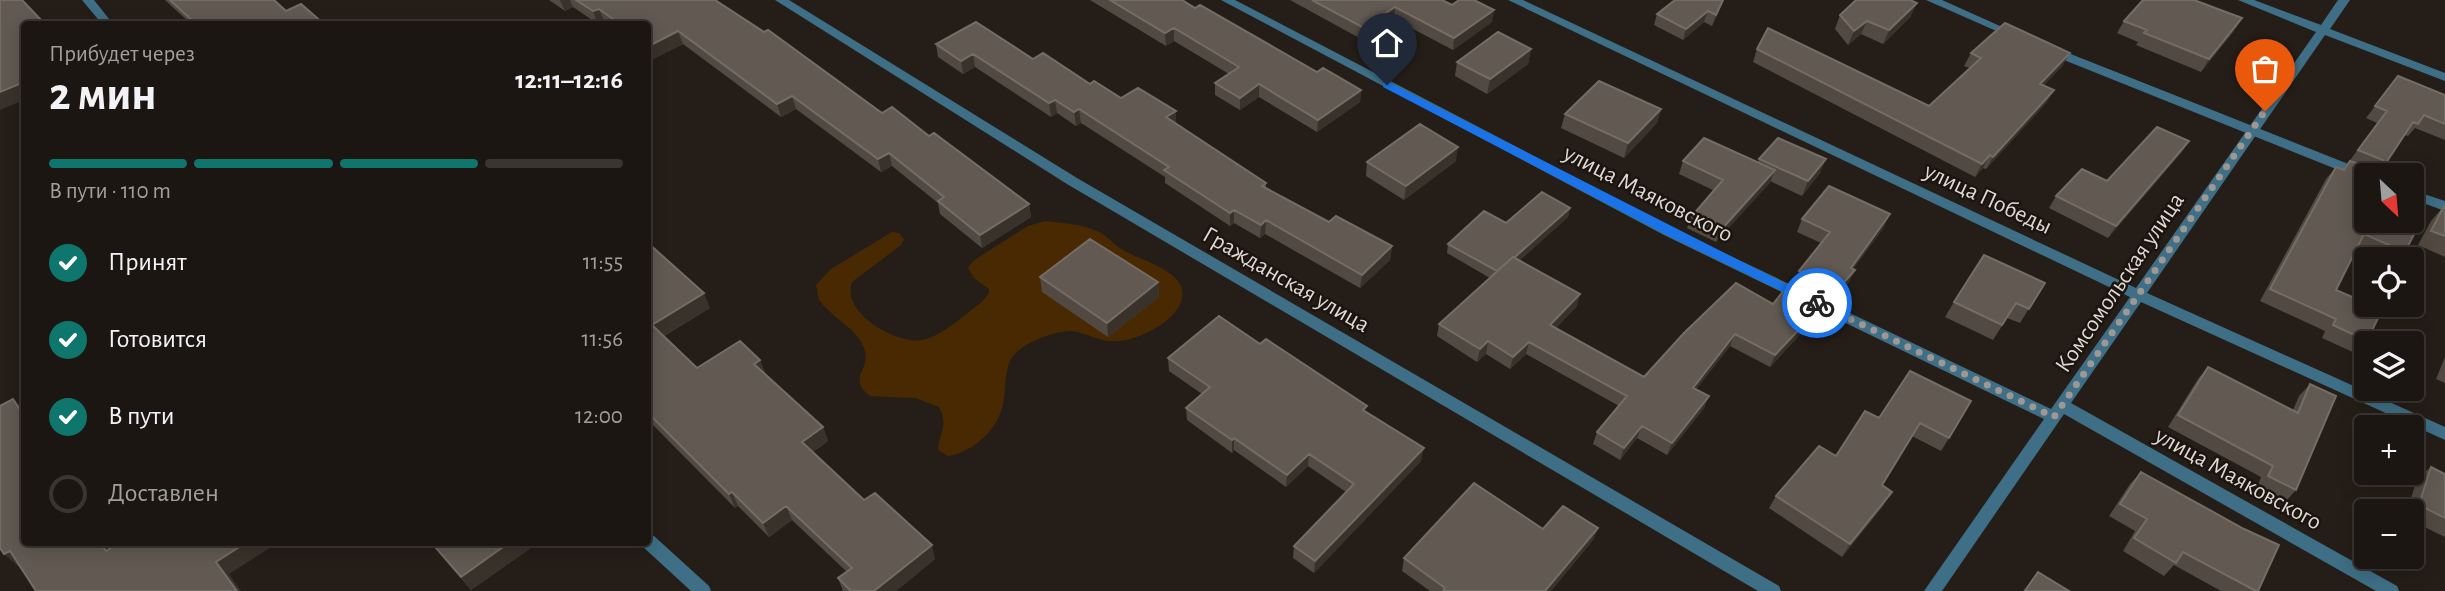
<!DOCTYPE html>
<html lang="ru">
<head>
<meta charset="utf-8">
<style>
	:root { --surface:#1c1612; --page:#292320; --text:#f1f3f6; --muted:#a09f9f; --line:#3a3532; --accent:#0f766e }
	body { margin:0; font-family:"Alegreya Sans",sans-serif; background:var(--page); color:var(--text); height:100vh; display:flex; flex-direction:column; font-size:26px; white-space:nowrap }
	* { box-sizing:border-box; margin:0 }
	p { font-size:23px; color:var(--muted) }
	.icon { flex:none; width:38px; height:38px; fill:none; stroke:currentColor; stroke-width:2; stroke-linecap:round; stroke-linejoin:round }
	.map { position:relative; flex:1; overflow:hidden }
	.drawer { position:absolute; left:21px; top:21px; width:630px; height:525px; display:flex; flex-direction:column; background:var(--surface); border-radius:7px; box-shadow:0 4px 18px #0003,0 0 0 2px var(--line) }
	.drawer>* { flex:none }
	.needle { width:46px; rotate:154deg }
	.fabs { position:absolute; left:2354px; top:163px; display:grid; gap:14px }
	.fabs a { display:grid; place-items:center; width:70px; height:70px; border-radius:7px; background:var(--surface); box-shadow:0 4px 18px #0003,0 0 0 2px var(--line); font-size:35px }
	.pin { position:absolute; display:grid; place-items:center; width:60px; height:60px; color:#fff; margin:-72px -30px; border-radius:50% 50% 50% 0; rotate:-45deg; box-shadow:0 0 7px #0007 }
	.pin .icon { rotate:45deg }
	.courier { position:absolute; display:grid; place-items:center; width:70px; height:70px; margin:-35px; border:5px solid #1a73e8; border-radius:50%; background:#fff; color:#222; box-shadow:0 2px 9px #0007 }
	.summary em { font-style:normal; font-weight:700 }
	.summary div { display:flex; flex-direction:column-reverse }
	.summary { display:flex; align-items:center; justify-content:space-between; height:119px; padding:0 28px }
	h1 { font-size:46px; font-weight:700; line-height:52px }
	.bar { display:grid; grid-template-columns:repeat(4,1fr); gap:10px 7px; align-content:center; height:84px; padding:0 28px }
	.bar i { height:9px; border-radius:5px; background:var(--line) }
	.bar .on { background:var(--accent) }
	.bar p { grid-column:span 4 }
	ol { padding:0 28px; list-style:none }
	li { display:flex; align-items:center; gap:21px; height:77px }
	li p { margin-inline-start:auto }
	li .icon { padding:7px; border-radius:50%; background:var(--accent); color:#fff; stroke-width:4 }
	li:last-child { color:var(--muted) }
	li i { width:38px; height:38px; border:4px solid var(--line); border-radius:50% }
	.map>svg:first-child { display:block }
	.green { fill:#492901 }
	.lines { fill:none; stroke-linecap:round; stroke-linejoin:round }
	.lane { fill:#3e6f86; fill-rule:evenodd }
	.street { fill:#3e6f86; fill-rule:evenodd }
	.wall { fill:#524a42 }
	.shaded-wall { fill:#39322b }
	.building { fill:#615952; stroke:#746d66; stroke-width:2 }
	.route { fill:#1a73e8 }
	.done { stroke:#9d9893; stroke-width:7; stroke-dasharray:0 12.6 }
	.labels { text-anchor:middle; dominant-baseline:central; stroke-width:5; stroke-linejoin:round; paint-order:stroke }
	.street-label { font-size:24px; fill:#ded9d5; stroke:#1c150f }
</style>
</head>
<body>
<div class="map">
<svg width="2445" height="591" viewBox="0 0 2445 591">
	<rect width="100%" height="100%" fill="#251e18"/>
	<path class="green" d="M1045,221C1062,223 1082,224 1097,231C1107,235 1114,245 1123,250C1141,261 1192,272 1181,302C1173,324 1132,344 1110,341C1095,340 1084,331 1069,331C1054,332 1035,339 1023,347C1001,361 1008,382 1003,404C998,430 973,452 948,456L938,450C939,432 949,425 939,407L915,398L870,396C847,378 870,371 865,351C859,329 833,319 820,301C817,296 818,291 816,285L831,269L892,232L899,233L904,239L901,245L852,282C840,312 896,345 922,340C943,336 965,314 982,302L989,293V289L974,278L968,268L973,261L1028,226Z"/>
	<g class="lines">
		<path class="lane" d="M1926,0H1942L2020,35L2018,37H2010Z
			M2053,47L2371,173L2372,175H2366V180L2361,179L2049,54L2047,51Z
			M2412,190L2445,201V211L2412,199Z"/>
		<path class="street" d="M82,0H94L113,24H102Z
			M775,0H789L1077,178L1779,586L1781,591H1758L1067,184Z
			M1221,0H1235L1674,229L2051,409L2130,297L1508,0H1523L2136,288L2316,32L2238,0H2254L2321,25L2338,0H2350L2330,29L2445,73V81L2325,35L2147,293L2445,427V440L2141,302L2071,403L2397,586L2399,591H2376L2064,414L1942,591H1924L2044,419L1664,235Z
			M648,534L654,536L709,586L711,591H691L642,546L641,542H648Z"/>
	</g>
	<path class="wall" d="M165,0H274L286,11L324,24H191Z
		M549,0H715L882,113L929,136L1029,204L1031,217L982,248L940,214L938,203L892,166L881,172L796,109L781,117L683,44L653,59L648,54V24H608L604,21L598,24L573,7L565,11Z
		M1090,0H1182L1317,72L1361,90L1360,102L1317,132L1259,97L1240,110L1215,95V83L1229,74L1174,41L1166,46Z
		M1290,0H1442L1492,22L1453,50L1394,19L1363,40Z
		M1675,0H1724L1712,26L1704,22L1683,40L1654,25L1657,14Z
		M1840,15L1911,16L1883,44L1861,34L1848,45L1835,29Z
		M2242,18L2234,31L2201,72L2136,45L2138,42L2117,33L2124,21Z
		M936,44L1033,59L1090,84L1176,124L1266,183V188L1329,222L1392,246L1390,260L1360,288L1265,234L1260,238L1234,223L1230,226L1165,183V177L1081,123L1076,126L1057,113L1051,117L975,67L963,74L938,57Z
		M1531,49L1528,64L1487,94L1455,76L1457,62Z
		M1757,49L1929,106L1970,68L1964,66L1971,53L2063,65L2044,85L2047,102L1986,169L1983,168L1975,177L1753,62Z
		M2398,76L2445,95V140L2415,128L2408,136L2404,135L2378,175H2366L2405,252L2399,259H2382L2357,248L2336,290L2367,341L2355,353L2322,338L2325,331L2260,301L2326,179L2336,167L2343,170L2377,123L2366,118Z
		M1661,109L1657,123L1624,158L1561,128L1565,114Z
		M2189,141L2181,153L2108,238L2049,208L2056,196L2107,181Z
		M1759,159L1820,173L1802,196L1770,181L1716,242L1687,228L1692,216L1713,190L1679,174L1683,161L1758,162Z
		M1456,161L1404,200L1366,176L1367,162Z
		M2444,206L2445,207V257L2418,245L2431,221Z
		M1570,208L1568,217L1520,260L1577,306L1556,328L1644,377L1773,304L1826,301L1820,313L1770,367L1730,346L1696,389L1709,396L1704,408L1667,455L1637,438L1620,460L1593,444L1597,432L1619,406L1526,354L1510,369L1486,354L1477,362L1437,336L1439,324L1490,278L1447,253L1448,244L1506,223Z
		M1802,219L1884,227L1853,269L1849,282L1831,301L1794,283L1799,271L1821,243L1797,232Z
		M648,243L710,308L664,336L697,368L760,360L765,375L823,427L828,441L813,452L864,500L935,559L896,591H843L838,578L847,572L792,520L769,537L738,506L735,508L648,420Z
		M1040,277L1158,282L1159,297L1108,337L1042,292Z
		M2045,283L2020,323L2007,318L1993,340L1945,317L1954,302Z
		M2445,357V383L2436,379Z
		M1168,358L1366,412L1421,461L1314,573L1293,558L1294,546L1346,492L1308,466L1286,487L1234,450L1232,453L1187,420L1186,408L1202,394L1169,371Z
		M2208,367L2293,410L2299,396L2310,384L2296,490L2285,502L2257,488L2261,477L2168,427L2198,379Z
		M1910,371L1949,438L1941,451L1912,436L1882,485L1884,505L1842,557L1769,508L1776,496L1836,456L1879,418Z
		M2431,467L2445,474V537L2412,521V511H2407L2417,479Z
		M2141,472L2258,591H2221L2174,565L2164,576L2123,551L2135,531L2109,516L2130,484Z
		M1598,528L1593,540L1551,591H1430L1402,571L1404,558L1543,529Z
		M445,542H534L535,545L471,590L436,548Z
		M2038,572L2069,591H2023Z"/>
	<path class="shaded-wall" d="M560,0H570L573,7L565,11Z
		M1723,0H1724L1712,26L1716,15Z
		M1917,3L1911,16L1883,44L1889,30Z
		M1395,7L1394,19L1363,40L1364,28Z
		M599,9L604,21L598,24L593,11Z
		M1494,10L1492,22L1453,50L1454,38Z
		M1708,11L1704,22L1683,40L1686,29Z
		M2242,18L2234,31L2201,72L2209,59Z
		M1867,21L1861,34L1848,45L1854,31Z
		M1174,28V41L1166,46L1165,33Z
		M678,31L683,44L653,59L649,46Z
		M1531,49L1528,64L1487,94L1490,79Z
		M2070,53L2063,65L2033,96L2040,84Z
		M973,54L975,67L963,74L961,61Z
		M24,82V100L0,110V92Z
		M1259,84V97L1240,110V98Z
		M1361,90L1360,102L1317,132L1318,120Z
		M2054,90L2047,102L1986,169L1993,157Z
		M792,96L796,109L781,117L777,104Z
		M1055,100L1057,113L1051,117L1049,103Z
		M1079,109L1081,123L1076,126L1074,112Z
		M1661,109L1657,123L1624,158L1628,143Z
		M1176,111V124L1166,117Z
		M2189,141L2181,153L2108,238L2116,226Z
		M1458,147L1456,161L1404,200L1406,186Z
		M889,153L892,166L881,172L878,159Z
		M1990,155L1983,168L1975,177L1982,164Z
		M1826,159L1820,173L1802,196L1808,181Z
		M1775,170L1770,183L1716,242L1721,230Z
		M1029,204L1031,217L982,248L980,235Z
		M1570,208L1568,217L1496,281L1498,272Z
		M1234,210V223L1230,226V213Z
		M1890,214L1884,227L1845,280L1851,268Z
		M1266,220L1265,234L1260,238L1261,225Z
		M1392,246L1390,260L1360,288L1362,275Z
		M1855,270L1849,282L1831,301L1838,289Z
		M1158,282L1159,297L1108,337L1107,323Z
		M704,293L710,308L658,339L652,325Z
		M1580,294L1577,306L1547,337L1550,325Z
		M1826,301L1820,313L1770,367L1775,355Z
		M1735,334L1730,346L1688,400L1693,388Z
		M1488,341L1486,354L1477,362L1480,349Z
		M1529,342L1526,354L1510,369L1513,357Z
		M760,360L766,374L759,379L754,364Z
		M1709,396L1704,408L1667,455L1672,443Z
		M13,399L24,410V416Z
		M1642,426L1637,438L1620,460L1624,448Z
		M823,427L828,441L807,456L802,442Z
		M1234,438V450L1232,453V440Z
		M1424,448L1421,461L1314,573L1315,561Z
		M1309,454L1308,466L1286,487L1287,475Z
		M732,492L738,506L735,508L729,494Z
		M1892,492L1884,505L1842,557L1850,544Z
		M786,506L792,520L769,537L763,523Z
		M1598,528L1593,540L1551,591H1545Z
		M100,542H105L120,564L106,551Z
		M247,542H279L229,574L241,591H237L216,562Z
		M510,542H534L535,545L471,590L461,577Z
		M932,545L935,559L896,591H874Z
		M10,551L25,564L19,567L4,554Z"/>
	<path class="building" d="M0,0H22L45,24H24V82L0,92Z
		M170,0H274L286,11L301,4L324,24H196Z
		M576,0H715L764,32L768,30L882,113L892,107L929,136L934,133L1029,204L980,235L938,201L944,197L889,153L878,159L792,96L777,104L678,31L649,46L648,45V24H620L599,9L593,11Z
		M1110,0H1182L1195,8L1200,5L1317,72L1323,68L1361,90L1318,120L1259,84L1240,98L1215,83L1239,67L1174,28L1165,33Z
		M1312,0H1442L1452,5L1459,0H1474L1494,10L1454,38L1395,7L1364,28Z
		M1675,0H1723L1716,15L1708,11L1686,29L1657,14Z
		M1856,0H1910L1917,3L1889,30L1867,21L1854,31L1840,15Z
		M2143,0H2194L2242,18L2209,59L2144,33L2147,30L2124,21Z
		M976,22L1033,59L1043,53L1090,84L1094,81L1121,98L1138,88L1176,111L1166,117L1266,183L1262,186L1329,222L1336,216L1392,246L1362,275L1266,220L1261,225L1234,210L1230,213L1164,170L1169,167L1079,109L1074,112L1055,100L1049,103L973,54L961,61L936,44Z
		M2005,23L2070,53L2040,84L2054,90L1993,157L1990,155L1982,164L1757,49L1768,28L1929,106L1981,58L1971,53Z
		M1498,32L1531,49L1490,79L1457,62Z
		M2398,76L2445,95V124L2424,115L2418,124L2413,122L2378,175H2366V220H2412V212L2423,217L2405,252L2364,234L2336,290L2366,303V304H2369L2382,310L2367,341L2333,325L2336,319L2270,289L2336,167L2344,170L2350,161L2376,170L2379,165H2384L2383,160L2358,150L2387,111L2375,106Z
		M1599,81L1661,109L1628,143L1565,114Z
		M1420,124L1458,147L1406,186L1367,162Z
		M2157,127L2189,141L2116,226L2056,196L2082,169L2107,181Z
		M1704,138L1775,170L1721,230L1692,216L1723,180L1683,161Z
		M1778,138L1826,159L1808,181L1759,159Z
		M1829,186L1890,214L1851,268L1855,270L1838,289L1799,271L1830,232L1802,219Z
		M1542,192L1570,208L1515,257H1513L1497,271L1448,244L1484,211L1506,223Z
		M2444,206L2445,207V236L2431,231Z
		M1090,239L1158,282L1107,323L1040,277Z
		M648,243L704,293L652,325L697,368L740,341L760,360L754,364L823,427L802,442L864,500L875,493L932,545L874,591H851L838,578L852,568L786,506L763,523L732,492L729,494L648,413Z
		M1984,255L2045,283L2029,309L2016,303L2002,325L1954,302Z
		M1513,257L1580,294L1550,325L1644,377L1684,333L1736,283L1773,304L1789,284L1826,301L1775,355L1735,334L1693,388L1709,396L1672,443L1642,426L1624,448L1597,432L1627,396L1529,342L1513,357L1488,341L1480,349L1439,324Z
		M1219,316L1260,344L1266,339L1367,406L1363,410L1424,448L1315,561L1294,546L1354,484L1309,454L1287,475L1234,438L1232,440L1186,408L1210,387L1168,358Z
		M2208,367L2298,413L2310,384L2336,396L2296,490L2268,476L2273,466L2178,415Z
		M1910,371L1971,401L1949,438L1920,423L1882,485L1892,492L1850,544L1776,496L1819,446L1836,456L1865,411L1879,418Z
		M13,399L24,416V542H100L106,551L120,542H247L216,562L237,591H36L10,551L4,554L0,548V406Z
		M2431,467L2445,474V518L2419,505Z
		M2141,472L2244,529L2279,545L2258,591H2256L2183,552L2176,563L2134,538L2147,519L2120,504Z
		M1474,483L1543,529L1563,506L1598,528L1545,591H1443L1445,588L1404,558Z
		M445,542H510L461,577L436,548Z
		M2038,572L2069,591H2025Z"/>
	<path class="route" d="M1383,83H1390L1823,303L1817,307L1813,306L1665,234L1383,87Z"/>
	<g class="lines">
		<path class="done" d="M1817,303L2054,417L2265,111"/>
	</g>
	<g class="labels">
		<g class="street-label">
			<text transform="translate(1648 194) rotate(27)">улица Маяковского</text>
			<text transform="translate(1988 199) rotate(25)">улица Победы</text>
			<text transform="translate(1286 280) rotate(30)">Гражданская улица</text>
			<text transform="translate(2120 283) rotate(-56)">Комсомольская улица</text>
			<text transform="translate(2238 479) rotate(29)">улица Маяковского</text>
		</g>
	</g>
</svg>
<div class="fabs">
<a><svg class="needle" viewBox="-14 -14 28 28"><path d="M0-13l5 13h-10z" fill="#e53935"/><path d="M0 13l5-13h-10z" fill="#a09f9f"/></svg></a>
<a><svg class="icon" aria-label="locate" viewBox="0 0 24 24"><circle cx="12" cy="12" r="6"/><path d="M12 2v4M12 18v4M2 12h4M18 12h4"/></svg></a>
<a><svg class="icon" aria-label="layers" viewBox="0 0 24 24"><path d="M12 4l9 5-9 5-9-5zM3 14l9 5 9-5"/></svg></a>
<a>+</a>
<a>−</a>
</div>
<div class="pin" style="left:2265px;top:111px;background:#ea580c"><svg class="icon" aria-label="bag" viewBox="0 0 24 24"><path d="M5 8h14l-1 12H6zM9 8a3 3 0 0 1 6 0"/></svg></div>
<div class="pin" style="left:1387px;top:85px;background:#1f2937"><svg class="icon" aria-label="home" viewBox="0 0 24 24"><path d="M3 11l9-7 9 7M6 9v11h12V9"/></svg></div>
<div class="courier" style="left:1817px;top:303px"><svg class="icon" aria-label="bike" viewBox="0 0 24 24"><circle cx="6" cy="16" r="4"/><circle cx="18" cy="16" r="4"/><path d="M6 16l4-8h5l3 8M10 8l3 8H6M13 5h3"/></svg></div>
<section class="drawer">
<div class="summary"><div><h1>2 мин</h1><p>Прибудет через</p></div><em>12:11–12:16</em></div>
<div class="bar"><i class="on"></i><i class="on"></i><i class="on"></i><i></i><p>В пути · 110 m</p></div>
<ol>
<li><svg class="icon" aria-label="check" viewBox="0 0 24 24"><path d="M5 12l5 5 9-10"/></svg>Принят<p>11:55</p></li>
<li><svg class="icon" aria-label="check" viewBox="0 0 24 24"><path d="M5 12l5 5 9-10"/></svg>Готовится<p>11:56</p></li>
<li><svg class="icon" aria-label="check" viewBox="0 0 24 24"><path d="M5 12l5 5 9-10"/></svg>В пути<p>12:00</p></li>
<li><i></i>Доставлен</li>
</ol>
</section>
</div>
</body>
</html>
